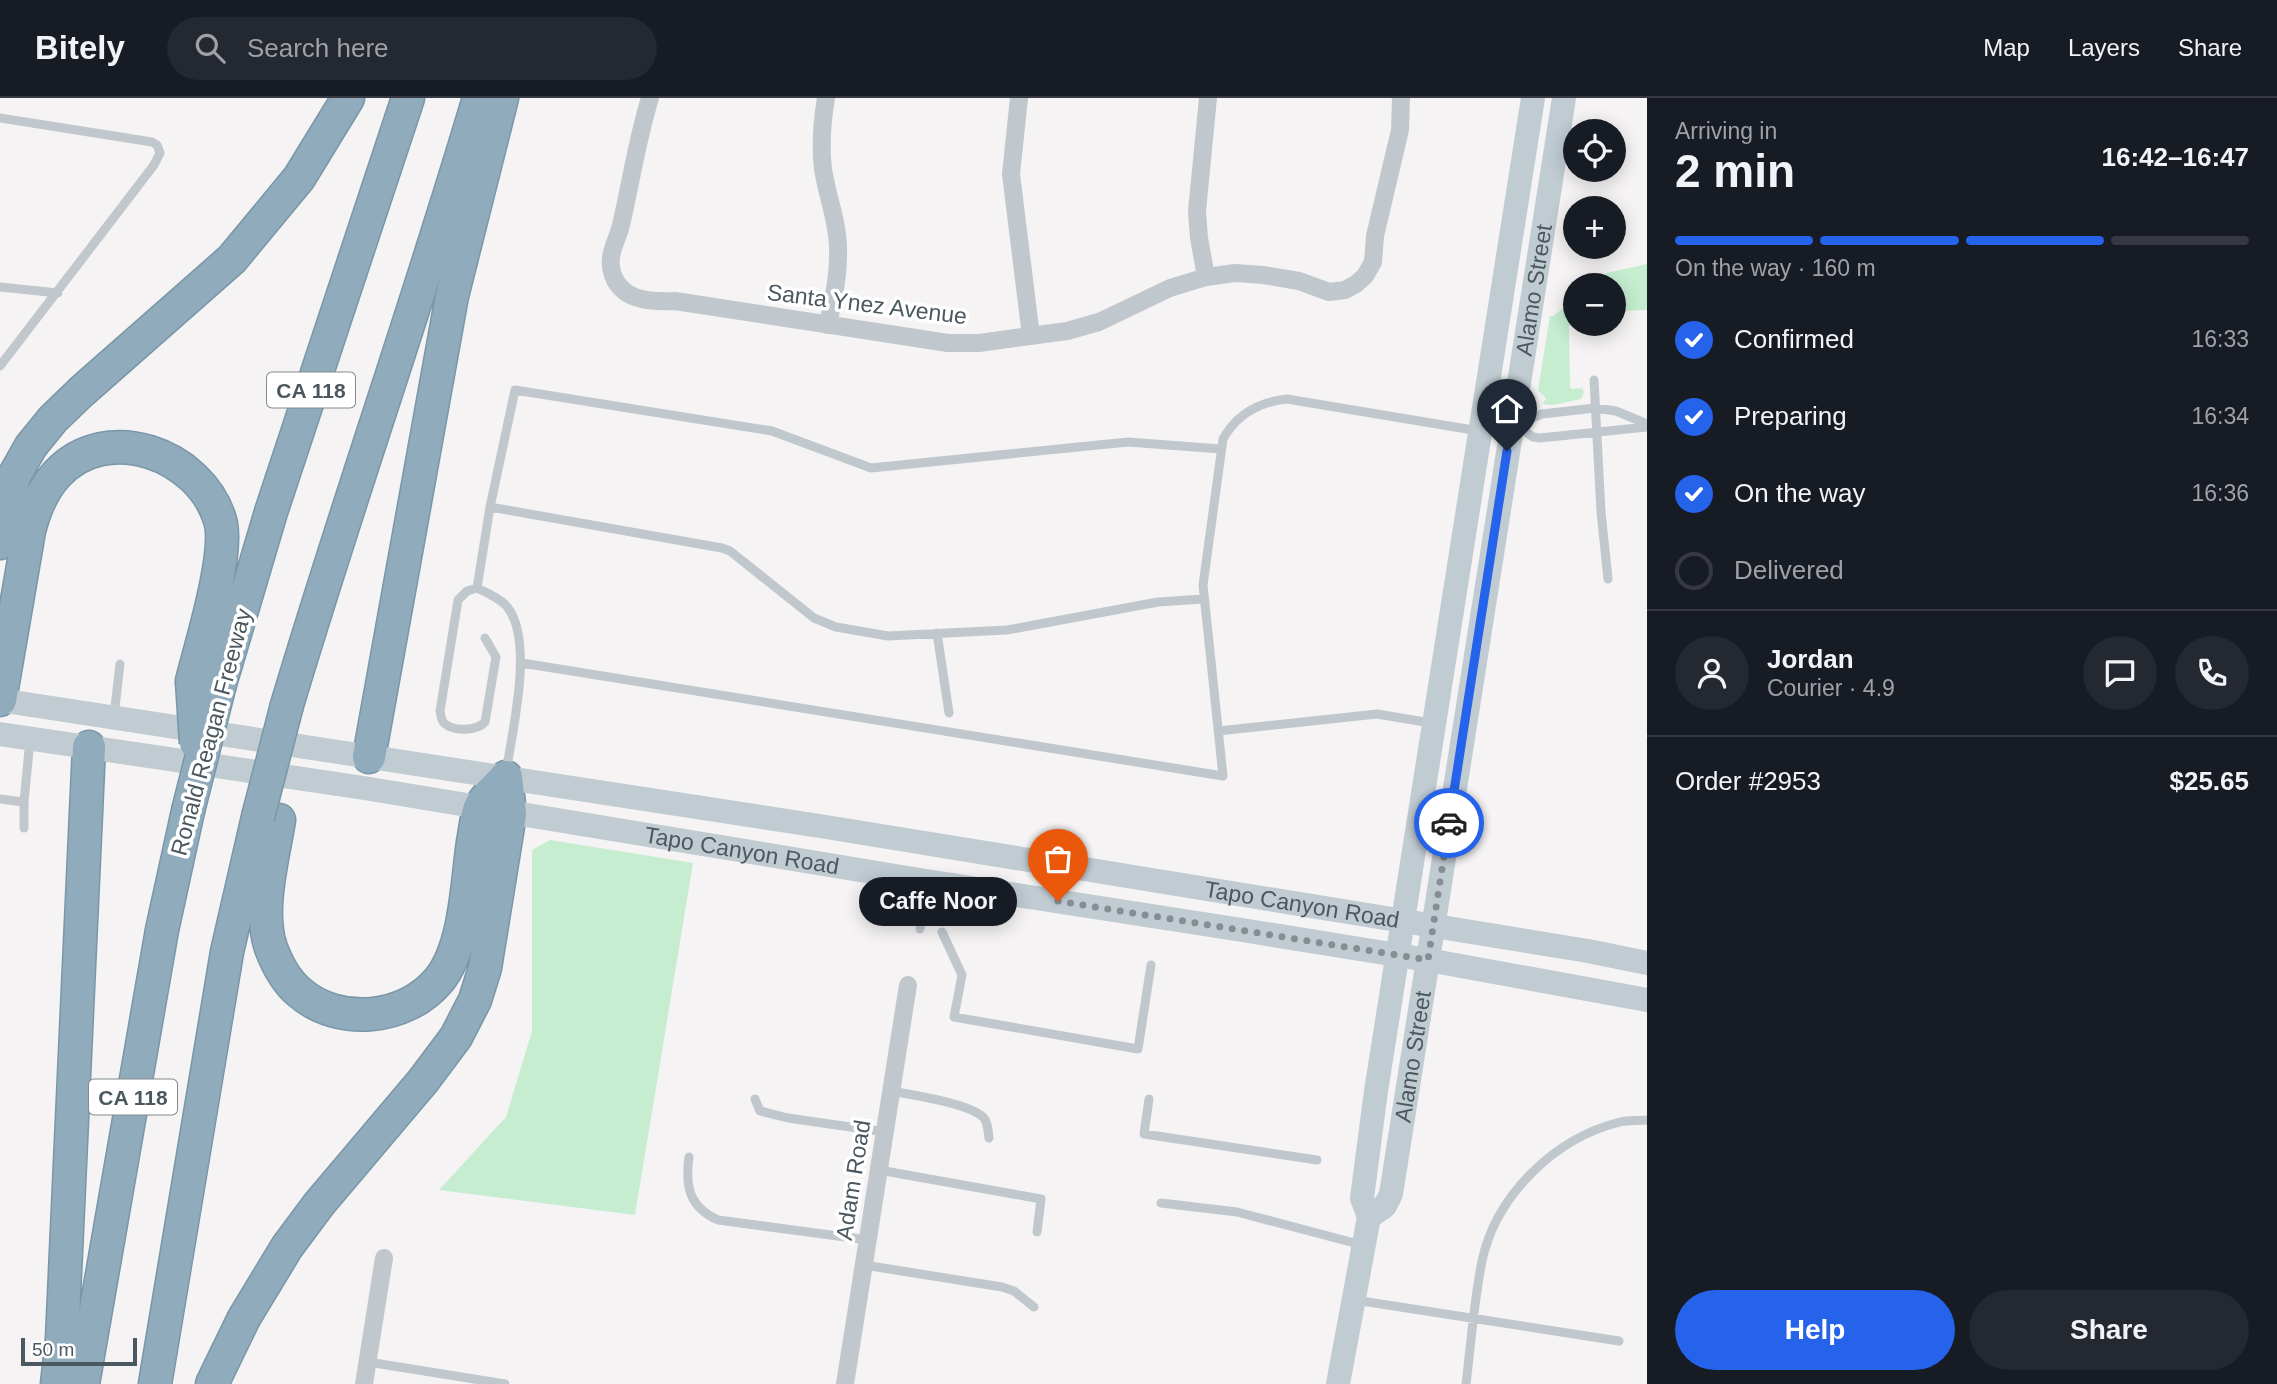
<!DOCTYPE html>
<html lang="en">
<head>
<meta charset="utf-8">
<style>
	:root { --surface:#171b24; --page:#242831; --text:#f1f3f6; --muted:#9ea1a6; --line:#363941; --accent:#2563eb }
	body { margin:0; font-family:Arial,sans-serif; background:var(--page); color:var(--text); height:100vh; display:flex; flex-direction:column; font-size:26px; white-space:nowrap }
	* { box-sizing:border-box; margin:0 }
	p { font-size:23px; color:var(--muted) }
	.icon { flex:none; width:38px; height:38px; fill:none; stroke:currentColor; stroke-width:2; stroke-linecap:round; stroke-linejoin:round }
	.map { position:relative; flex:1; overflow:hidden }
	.drawer { display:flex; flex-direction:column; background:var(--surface); width:630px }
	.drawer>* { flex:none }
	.controls { position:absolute; left:1563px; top:21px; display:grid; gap:14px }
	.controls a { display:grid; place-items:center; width:63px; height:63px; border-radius:50%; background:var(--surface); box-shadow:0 4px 18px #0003; font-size:35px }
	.scale { position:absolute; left:21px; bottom:18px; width:116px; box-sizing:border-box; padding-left:7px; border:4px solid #4c585f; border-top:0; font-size:19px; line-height:24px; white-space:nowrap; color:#4c585f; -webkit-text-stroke:5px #fff; paint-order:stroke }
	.pin { position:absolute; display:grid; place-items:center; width:60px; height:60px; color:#fff; margin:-72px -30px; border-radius:50% 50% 50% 0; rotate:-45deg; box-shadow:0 0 7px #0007 }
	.pin .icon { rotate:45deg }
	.courier { position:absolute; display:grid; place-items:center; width:70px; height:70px; margin:-35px; border:5px solid #2563eb; border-radius:50%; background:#fff; color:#222; box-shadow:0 2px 9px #0007 }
	.bubble { position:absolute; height:49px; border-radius:24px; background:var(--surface); box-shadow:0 4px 18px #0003; font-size:23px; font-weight:600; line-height:49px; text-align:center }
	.head em { font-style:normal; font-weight:600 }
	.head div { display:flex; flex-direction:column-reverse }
	.head { display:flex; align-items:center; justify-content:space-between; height:119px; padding:0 28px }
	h1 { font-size:46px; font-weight:600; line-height:52px }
	.bar { display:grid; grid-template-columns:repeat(4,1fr); gap:10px 7px; align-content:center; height:84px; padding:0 28px }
	.bar i { height:9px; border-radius:5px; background:var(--line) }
	.bar .on { background:var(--accent) }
	.bar p { grid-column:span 4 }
	.line { display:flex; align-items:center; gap:18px; padding:0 28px; border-top:2px solid var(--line) }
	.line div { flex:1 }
	.round { display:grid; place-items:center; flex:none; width:74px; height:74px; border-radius:37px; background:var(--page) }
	ol { padding:0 28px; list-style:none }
	li { display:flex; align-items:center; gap:21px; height:77px }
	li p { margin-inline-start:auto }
	li .icon { padding:7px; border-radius:50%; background:var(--accent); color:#fff; stroke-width:4 }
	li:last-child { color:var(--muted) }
	li i { width:38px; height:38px; border:4px solid var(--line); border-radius:50% }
	.cta { display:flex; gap:14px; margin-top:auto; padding:14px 28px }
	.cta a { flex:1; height:80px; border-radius:42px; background:var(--accent); color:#fff; font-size:28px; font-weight:600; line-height:80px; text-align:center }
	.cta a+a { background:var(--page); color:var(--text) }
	header { display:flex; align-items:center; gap:42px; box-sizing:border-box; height:98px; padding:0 35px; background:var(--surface); border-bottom:2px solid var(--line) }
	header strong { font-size:33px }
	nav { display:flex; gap:38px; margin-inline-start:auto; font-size:24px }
	.search { width:490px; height:63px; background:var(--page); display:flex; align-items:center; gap:18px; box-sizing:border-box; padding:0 24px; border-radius:38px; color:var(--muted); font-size:26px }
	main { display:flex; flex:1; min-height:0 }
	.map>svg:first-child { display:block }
	.green { fill:#c6edd0 }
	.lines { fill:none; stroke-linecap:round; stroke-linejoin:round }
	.highway-casing { stroke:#7a97a8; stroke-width:35 }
	.lane { stroke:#c0c8ce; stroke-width:9 }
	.street { stroke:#c0c8ce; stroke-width:18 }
	.secondary { stroke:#c0cbd2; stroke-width:24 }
	.highway { stroke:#8fabbc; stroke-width:32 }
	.highway-bridge-casing { stroke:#7a97a8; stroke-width:35; stroke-linecap:butt }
	.highway-bridge { stroke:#8fabbc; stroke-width:32 }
	.done { stroke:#878e93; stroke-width:7; stroke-dasharray:0 12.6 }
	.route { stroke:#2563eb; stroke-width:9 }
	.labels { text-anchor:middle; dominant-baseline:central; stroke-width:7; stroke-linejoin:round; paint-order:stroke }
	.shield { fill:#fff; stroke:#828a8f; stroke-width:2 }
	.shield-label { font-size:21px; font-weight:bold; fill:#4c585f }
	.street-label { font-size:23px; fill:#4c585f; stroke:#fff }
</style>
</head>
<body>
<header>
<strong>Bitely</strong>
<div class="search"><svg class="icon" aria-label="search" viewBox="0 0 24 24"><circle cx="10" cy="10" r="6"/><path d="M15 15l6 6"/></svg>Search here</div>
<nav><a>Map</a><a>Layers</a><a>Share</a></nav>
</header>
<main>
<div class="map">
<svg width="1647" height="1286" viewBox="0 0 1647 1286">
	<rect width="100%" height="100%" fill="#f5f3f3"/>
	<path class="green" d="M1647,166V212L1614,213V187H1588L1607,175Z
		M1575,201V226L1583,227L1569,228L1570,288L1571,291L1582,290L1584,294L1581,301L1553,307L1542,306L1546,301L1538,292L1550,218H1553Z
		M550,742L693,765L635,1117L439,1092L506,1019L532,933V752Z"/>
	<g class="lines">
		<g class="highway-casing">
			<path id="highway" d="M0,445L14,378L31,348L53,321L81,294L232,161L299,80L348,0
				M220,586L271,414L408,0
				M0,602L29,433C34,413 42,392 57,376C107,322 200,356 220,422C230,455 201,547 192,583
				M287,607C348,403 419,203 479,0
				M369,659L452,198L502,0
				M279,722C273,760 258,813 271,850C277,866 286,883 299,894C339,929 406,922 439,882C466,849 467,785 473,744C475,734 476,722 479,712C483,700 498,689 506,679
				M57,1286L62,1241L89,649
				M83,1286L162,832L188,713
				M155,1286L227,854L258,719
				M212,1286L244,1220L287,1149L319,1106L423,983L456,939L475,902L485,870L510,716L506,679"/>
		</g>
		<path class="lane" d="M0,20L152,44L157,47L160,55L154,67L0,268
			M0,189L58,195
			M1594,282L1601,414L1608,481
			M1523,332L1533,339L1540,340L1647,329
			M490,409L722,450L730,453L814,520L836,529L888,538L1007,532L1158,504L1203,501
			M477,490L467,493L458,502L440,613C441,617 441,622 444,625C454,634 477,633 485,624L496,559L485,540
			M937,535L949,615
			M522,565L1223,678L1203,487L1223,341C1237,316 1259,304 1287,301L1479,333L1510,334L1523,332L1532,320L1542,316L1595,310L1616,313L1647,326
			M114,618L120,566
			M1218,633L1377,616L1431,625
			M506,675C512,634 534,545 508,510C502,501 487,495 477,490L490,409L515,292L772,333L871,370L1128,344L1221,351
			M0,701L24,704
			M24,730V704L30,642
			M920,831L926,784
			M942,834L962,877L954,919L1138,951L1151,867
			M891,993C913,997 967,1005 983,1019C988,1024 988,1033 989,1040
			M755,1001L760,1013L788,1020L885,1034
			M1149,1001L1144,1036L1317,1062
			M689,1059C685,1088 689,1109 718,1122L868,1142
			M879,1072L1041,1101L1037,1134
			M1161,1105L1237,1114L1362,1147
			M864,1167L1002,1189L1014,1193L1034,1209
			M1355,1202L1619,1243
			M368,1264L505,1286
			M1466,1286C1471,1245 1474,1203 1482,1163C1496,1097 1555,1040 1620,1024C1628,1022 1638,1023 1647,1022"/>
		<path class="street" d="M650,0C637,42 631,84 621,127C617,144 607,156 612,174C620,203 650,204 675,203L948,245H979L1067,233L1099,224L1170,190L1206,179L1235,175L1263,177L1299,183L1329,194L1345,192L1356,186L1365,178L1373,164L1375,138L1400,32L1401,0
			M826,0C822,24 820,47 823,71C827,98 838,124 838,151C839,177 833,202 828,227
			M1019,0L1011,76L1031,238
			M1206,179L1199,140L1197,113L1208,0
			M364,1286L384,1160
			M845,1286L908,887"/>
		<g class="secondary">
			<path id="s1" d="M0,602L826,729L1588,853L1647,865"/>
			<path id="s2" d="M0,636L364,690L926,783L1242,832L1428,862L1647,902"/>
			<path id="s3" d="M1369,1119L1385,1108L1391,1096L1564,0"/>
			<path d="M1338,1286L1369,1119L1362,1100L1376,993L1533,0"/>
		</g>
		<use href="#highway" class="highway"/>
		<g class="highway-bridge-casing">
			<path id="highway-bridge" d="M192,583L196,645
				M188,713L220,586
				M258,719L287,607"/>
		</g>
		<use href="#highway-bridge" class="highway-bridge"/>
	</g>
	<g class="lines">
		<path class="done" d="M1058,803L1428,862L1449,725"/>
		<path class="route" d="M1449,725L1507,353"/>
	</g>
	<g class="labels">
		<g class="shield">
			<rect x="267" y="274.5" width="88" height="35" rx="5"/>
			<rect x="89" y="981.5" width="88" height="35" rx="5"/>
		</g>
		<g class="shield-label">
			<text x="311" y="292">CA 118</text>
			<text x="133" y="999">CA 118</text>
		</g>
		<g class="street-label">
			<text stroke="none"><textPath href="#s3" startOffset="948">Alamo Street</textPath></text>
			<text transform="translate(867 206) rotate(7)">Santa Ynez Avenue</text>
			<text transform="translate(211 634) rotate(-75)">Ronald Reagan Freeway</text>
			<text stroke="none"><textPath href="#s2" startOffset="751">Tapo Canyon Road</textPath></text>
			<text stroke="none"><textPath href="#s1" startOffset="1318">Tapo Canyon Road</textPath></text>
			<text stroke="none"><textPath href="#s3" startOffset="172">Alamo Street</textPath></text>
			<text transform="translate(853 1082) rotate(-81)">Adam Road</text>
		</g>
	</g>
</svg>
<div class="controls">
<a><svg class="icon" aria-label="locate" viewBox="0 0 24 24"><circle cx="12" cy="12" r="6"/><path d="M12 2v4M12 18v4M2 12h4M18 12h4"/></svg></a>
<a>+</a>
<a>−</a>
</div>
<div class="scale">50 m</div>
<div class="pin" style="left:1058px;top:803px;background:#ea580c"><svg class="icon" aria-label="bag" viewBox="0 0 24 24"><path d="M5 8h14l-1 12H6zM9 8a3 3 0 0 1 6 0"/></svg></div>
<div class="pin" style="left:1507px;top:353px;background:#1f2937"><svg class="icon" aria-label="home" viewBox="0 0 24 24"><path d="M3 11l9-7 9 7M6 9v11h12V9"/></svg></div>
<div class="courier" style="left:1449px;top:725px"><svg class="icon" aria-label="car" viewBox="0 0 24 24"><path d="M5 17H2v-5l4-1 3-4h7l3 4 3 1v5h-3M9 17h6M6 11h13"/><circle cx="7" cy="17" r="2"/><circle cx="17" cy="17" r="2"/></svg></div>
<div class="bubble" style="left:859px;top:779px;width:158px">Caffe Noor</div>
</div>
<section class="drawer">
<div class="head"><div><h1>2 min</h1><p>Arriving in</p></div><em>16:42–16:47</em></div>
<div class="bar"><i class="on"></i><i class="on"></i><i class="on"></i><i></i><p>On the way · 160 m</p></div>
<ol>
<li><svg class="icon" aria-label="check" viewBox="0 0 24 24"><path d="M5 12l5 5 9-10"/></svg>Confirmed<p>16:33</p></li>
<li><svg class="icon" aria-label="check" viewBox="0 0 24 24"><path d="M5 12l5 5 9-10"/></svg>Preparing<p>16:34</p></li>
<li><svg class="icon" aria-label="check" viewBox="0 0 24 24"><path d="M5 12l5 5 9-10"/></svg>On the way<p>16:36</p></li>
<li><i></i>Delivered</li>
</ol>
<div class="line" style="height:126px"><a class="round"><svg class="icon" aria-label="person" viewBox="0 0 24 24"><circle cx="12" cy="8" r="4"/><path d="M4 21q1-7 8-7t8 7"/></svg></a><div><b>Jordan</b><p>Courier · 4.9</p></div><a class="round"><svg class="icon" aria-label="chat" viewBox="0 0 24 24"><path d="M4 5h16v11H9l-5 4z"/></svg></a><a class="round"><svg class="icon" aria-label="phone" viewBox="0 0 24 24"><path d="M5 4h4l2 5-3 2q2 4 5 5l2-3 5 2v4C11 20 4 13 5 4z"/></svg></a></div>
<div class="line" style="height:91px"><div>Order #2953</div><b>$25.65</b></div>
<div class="cta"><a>Help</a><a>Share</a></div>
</section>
</main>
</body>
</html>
